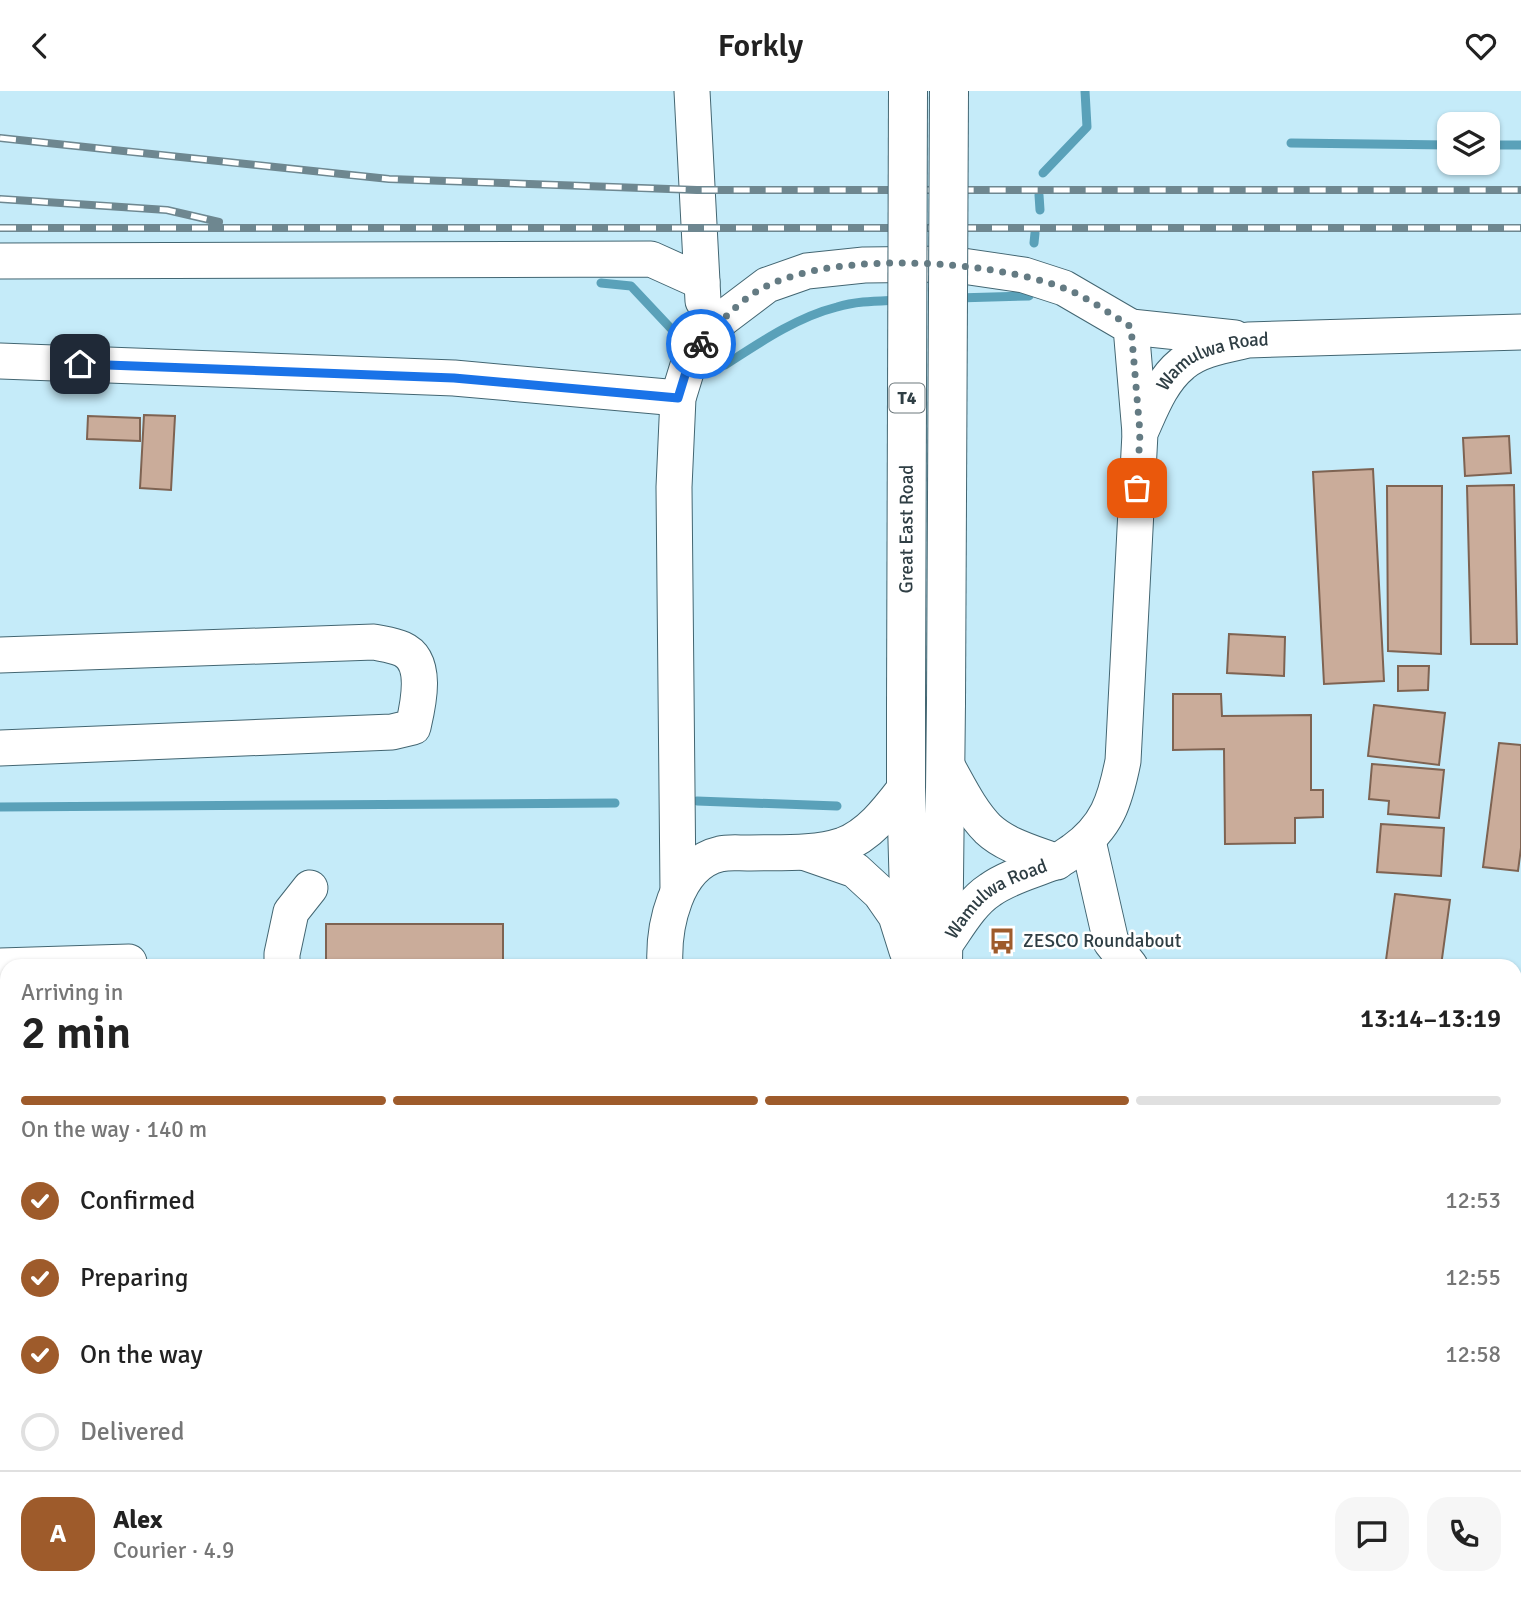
<!DOCTYPE html>
<html lang="en">
<head>
<meta charset="utf-8">
<style>
	:root { --surface:#fff; --page:#f6f6f6; --text:#222; --muted:#767676; --line:#e0e0e0; --accent:#9e5b2b }
	body { margin:0; font-family:Signika,sans-serif; background:var(--page); color:var(--text); height:100vh; display:flex; flex-direction:column; font-size:26px; white-space:nowrap }
	* { box-sizing:border-box; margin:0 }
	p { font-size:23px; color:var(--muted) }
	.icon { flex:none; width:38px; height:38px; fill:none; stroke:currentColor; stroke-width:2; stroke-linecap:round; stroke-linejoin:round }
	.map { position:relative; flex:1; overflow:hidden }
	.drawer { position:absolute; left:0px; top:868px; width:1522px; height:651px; display:flex; flex-direction:column; background:var(--surface); border-radius:21px 21px 0 0; box-shadow:0 2px 5px #0004 }
	.drawer>* { flex:none }
	.buttons { position:absolute; left:1437px; top:21px; display:grid; gap:14px }
	.buttons a { display:grid; place-items:center; width:63px; height:63px; border-radius:14px; background:var(--surface); box-shadow:0 2px 5px #0004; font-size:35px }
	.pin { position:absolute; display:grid; place-items:center; width:60px; height:60px; color:#fff; margin:-30px; border-radius:14px; box-shadow:0 4px 10px #0006 }
	.courier { position:absolute; display:grid; place-items:center; width:70px; height:70px; margin:-35px; border:5px solid #1a73e8; border-radius:50%; background:#fff; color:#222; box-shadow:0 2px 9px #0007 }
	.head em { font-style:normal; font-weight:600 }
	.head div { display:flex; flex-direction:column-reverse }
	.head { display:flex; align-items:center; justify-content:space-between; height:119px; padding:0 21px }
	h1 { font-size:46px; font-weight:600; line-height:52px }
	.bar { display:grid; grid-template-columns:repeat(4,1fr); gap:10px 7px; align-content:center; height:84px; padding:0 21px }
	.bar i { height:9px; border-radius:5px; background:var(--line) }
	.bar .selected { background:var(--accent) }
	.bar p { grid-column:span 4 }
	.line { display:flex; align-items:center; gap:18px; padding:0 21px; border-top:2px solid var(--line) }
	.line div { flex:1 }
	.round { display:grid; place-items:center; flex:none; width:74px; height:74px; border-radius:21px; background:var(--page) }
	ol { padding:0 21px; list-style:none }
	li { display:flex; align-items:center; gap:21px; height:77px }
	li p { margin-inline-start:auto }
	li .icon { padding:7px; border-radius:50%; background:var(--accent); color:#fff; stroke-width:4 }
	li:last-child { color:var(--muted) }
	li i { width:38px; height:38px; border:4px solid var(--line); border-radius:50% }
	header { display:flex; justify-content:space-between; align-items:center; height:91px; padding:0 21px; background:var(--surface); font-size:32px; font-weight:600 }
	.map>svg:first-child { display:block }
	.lines { fill:none; stroke-linecap:round; stroke-linejoin:round }
	.stream { stroke:#5aa1b9; stroke-width:9 }
	.building { fill:#caac9a; stroke:#7e6352; stroke-width:2 }
	.minor-casing { stroke:#436672; stroke-width:37 }
	.major-casing { stroke:#436672; stroke-width:40 }
	.minor { stroke:#fff; stroke-width:35 }
	.major { stroke:#fff; stroke-width:38 }
	.rail-casing { stroke:#6e8790; stroke-width:8 }
	.rail { stroke:#fff; stroke-width:5; stroke-dasharray:16; stroke-linecap:butt }
	.major-bridge-casing { stroke:#436672; stroke-width:40; stroke-linecap:butt }
	.major-bridge { stroke:#fff; stroke-width:38 }
	.done { stroke:#647b83; stroke-width:7; stroke-dasharray:0 12.6 }
	.route { stroke:#1a73e8; stroke-width:9 }
	.labels { text-anchor:middle; dominant-baseline:central; stroke-width:5; stroke-linejoin:round; paint-order:stroke }
	.shield { fill:#fff; stroke:#6d787c; stroke-width:2 }
	.shield-label { font-size:18px; font-weight:bold; fill:#2f3e44 }
	.street-label { font-size:19px; fill:#2f3e44; stroke:#fff }
	.poi-label { font-size:19px; fill:#2f3e44; stroke:#fff; text-anchor:start }
</style>
</head>
<body>
<header><svg class="icon" aria-label="back" viewBox="0 0 24 24"><path d="M15 5l-7 7 7 7"/></svg>Forkly<svg class="icon" aria-label="heart" viewBox="0 0 24 24"><path d="M12 20l-8-8c-3-5 5-10 8-4 3-6 11-1 8 4z"/></svg></header>
<div class="map">
<svg width="1521" height="1519" viewBox="0 0 1521 1519">
	<rect width="100%" height="100%" fill="#c5ebf9"/>
	<g class="lines">
		<path class="stream" d="M1291,52L1449,54
			M1488,54H1521
			M1043,82L1087,36L1085,0
			M1039,104L1040,119
			M1034,152L1035,142
			M601,192L631,195L678,245
			M957,207L1029,205
			M725,274C759,252 797,226 837,216C857,210 878,210 898,209
			M697,710L837,715
			M0,716L615,712
			M1516,1286L1521,1287"/>
	</g>
	<path class="building" d="M144,324L175,325L171,399L140,397Z
		M88,325L140,327V350L87,348Z
		M1509,345L1511,382L1465,385L1463,347Z
		M1373,378L1384,590L1324,593L1313,381Z
		M1514,394L1517,553H1471L1467,395Z
		M1387,395H1442L1441,563L1388,560Z
		M1229,543L1285,546L1284,585L1227,582Z
		M1398,575H1429L1428,599L1398,600Z
		M1173,603H1221L1222,625L1311,624V699H1323V726L1295,727V752L1225,753L1224,658L1173,659Z
		M1374,614L1445,622L1439,674L1368,665Z
		M1499,652L1521,654V757L1518,780L1483,776Z
		M1372,673L1444,679L1439,727L1388,723L1389,710L1369,708Z
		M1381,733L1444,737L1441,785L1377,781Z
		M1395,803L1450,809L1441,875L1386,869Z
		M326,833H503V875H326Z
		M1521,953V1197H1516V954Z
		M0,1144H7V1281H0Z
		M1516,1480L1521,1482V1519H1464L1467,1512H1516Z
		M0,1509L7,1510V1512H73V1519H0Z
		M131,1512H189V1519H131Z
		M324,1512H365V1519H324Z
		M519,1512H535V1519H518Z
		M1109,1512H1193V1519H1108Z
		M1213,1512H1368L1367,1519H1212Z"/>
	<g class="lines">
		<g class="minor-casing">
			<g id="minor">
				<path d="M692,0L703,210"/>
				<path d="M0,170L651,168L702,191"/>
				<path d="M1131,236L1235,247"/>
				<path d="M0,270L454,287L678,307"/>
				<path d="M0,564L374,551C383,553 393,554 402,558C429,570 418,614 413,636L392,641L0,657"/>
				<path d="M946,673C958,694 970,720 988,738C1006,755 1034,762 1057,771"/>
				<path d="M1088,750L1111,851L1130,875"/>
				<path d="M806,762L855,779L880,802L896,825L907,860"/>
				<path d="M678,799L674,396L678,307L690,268L704,250L722,228L767,194L807,180L864,174L949,173L1024,184L1064,197L1131,236L1140,342"/>
				<path id="s1" d="M943,856C957,837 970,812 990,799C1010,785 1033,780 1054,771C1061,769 1067,764 1073,760C1107,736 1115,710 1123,670L1140,342C1151,318 1161,290 1182,273C1199,258 1227,254 1248,249L1521,241"/>
				<path d="M0,875L129,871V875"/>
				<path d="M282,875V863L291,821L310,797"/>
				<path d="M665,875C663,837 675,773 720,763C728,761 738,762 747,762C778,761 813,764 843,754C870,744 889,718 906,696"/>
				<path d="M0,1403H7"/>
				<path d="M1516,1475L1521,1477"/>
				<path d="M912,1512V1519"/>
				<path d="M1385,1512L1388,1519"/>
				<path d="M1199,1519V1512"/>
				<path d="M1422,1519L1426,1512"/>
			</g>
		</g>
		<g class="major-casing">
			<path id="major" d="M906,615V696L911,875
				M943,875L946,612
				M959,1512V1519
				M1002,1512L1003,1519"/>
		</g>
		<use href="#minor" class="minor"/>
		<use href="#major" class="major"/>
		<g class="rail-casing">
			<path id="rail" d="M0,47L389,88L697,99H1521
				M0,108L167,119L219,131
				M0,137H1521"/>
		</g>
		<use href="#rail" class="rail"/>
		<g class="major-bridge-casing">
			<g id="major-bridge">
				<path d="M946,612L949,0"/>
				<path id="s2" d="M906,615L908,0"/>
			</g>
		</g>
		<use href="#major-bridge" class="major-bridge"/>
	</g>
	<g class="lines">
		<path class="done" d="M701,253C719,232 743,205 769,194C841,160 987,169 1061,196C1086,205 1109,222 1131,236L1140,342L1137,397"/>
		<path class="route" d="M80,273L454,287L678,307L690,268L701,253"/>
	</g>
	<defs>
		<g id="bus-bare" transform="scale(2.1)"><path d="M-5-6H5V4H4V6H2V4H-2V6H-4V4H-5ZM-3.5-4V0h7V-4ZM-3.5 1.2v1.5H-2V1.2ZM2 1.2v1.5H3.5V1.2Z" fill="#9e5b2b" stroke="#fff" stroke-width="2.5" paint-order="stroke"/></g>
	</defs>
	<g fill-rule="evenodd">
		<use href="#bus-bare" x="1002" y="850"/>
	</g>
	<g class="labels">
		<rect class="shield" x="889.5" y="292.5" width="35" height="29" rx="5"/>
		<g class="shield-label">
			<text x="907" y="307">T4</text>
		</g>
		<g class="street-label">
			<text stroke="none"><textPath href="#s1" startOffset="712">Wamulwa Road</textPath></text>
			<text stroke="none"><textPath href="#s2" startOffset="177">Great East Road</textPath></text>
			<text stroke="none"><textPath href="#s1" startOffset="74">Wamulwa Road</textPath></text>
		</g>
		<g class="poi-label">
			<text x="1023" y="850">ZESCO Roundabout</text>
		</g>
	</g>
</svg>
<div class="buttons">
<a><svg class="icon" aria-label="layers" viewBox="0 0 24 24"><path d="M12 4l9 5-9 5-9-5zM3 14l9 5 9-5"/></svg></a>
</div>
<div class="pin" style="left:1137px;top:397px;background:#ea580c"><svg class="icon" aria-label="bag" viewBox="0 0 24 24"><path d="M5 8h14l-1 12H6zM9 8a3 3 0 0 1 6 0"/></svg></div>
<div class="pin" style="left:80px;top:273px;background:#1f2937"><svg class="icon" aria-label="home" viewBox="0 0 24 24"><path d="M3 11l9-7 9 7M6 9v11h12V9"/></svg></div>
<div class="courier" style="left:701px;top:253px"><svg class="icon" aria-label="bike" viewBox="0 0 24 24"><circle cx="6" cy="16" r="4"/><circle cx="18" cy="16" r="4"/><path d="M6 16l4-8h5l3 8M10 8l3 8H6M13 5h3"/></svg></div>
<section class="drawer">
<div class="head"><div><h1>2 min</h1><p>Arriving in</p></div><em>13:14–13:19</em></div>
<div class="bar"><i class="selected"></i><i class="selected"></i><i class="selected"></i><i></i><p>On the way · 140 m</p></div>
<ol>
<li><svg class="icon" aria-label="check" viewBox="0 0 24 24"><path d="M5 12l5 5 9-10"/></svg>Confirmed<p>12:53</p></li>
<li><svg class="icon" aria-label="check" viewBox="0 0 24 24"><path d="M5 12l5 5 9-10"/></svg>Preparing<p>12:55</p></li>
<li><svg class="icon" aria-label="check" viewBox="0 0 24 24"><path d="M5 12l5 5 9-10"/></svg>On the way<p>12:58</p></li>
<li><i></i>Delivered</li>
</ol>
<div class="line" style="height:126px"><b class="round" style="background:var(--accent);color:#fff">A</b><div><b>Alex</b><p>Courier · 4.9</p></div><a class="round"><svg class="icon" aria-label="chat" viewBox="0 0 24 24"><path d="M4 5h16v11H9l-5 4z"/></svg></a><a class="round"><svg class="icon" aria-label="phone" viewBox="0 0 24 24"><path d="M5 4h4l2 5-3 2q2 4 5 5l2-3 5 2v4C11 20 4 13 5 4z"/></svg></a></div>
</section>
</div>
</body>
</html>
